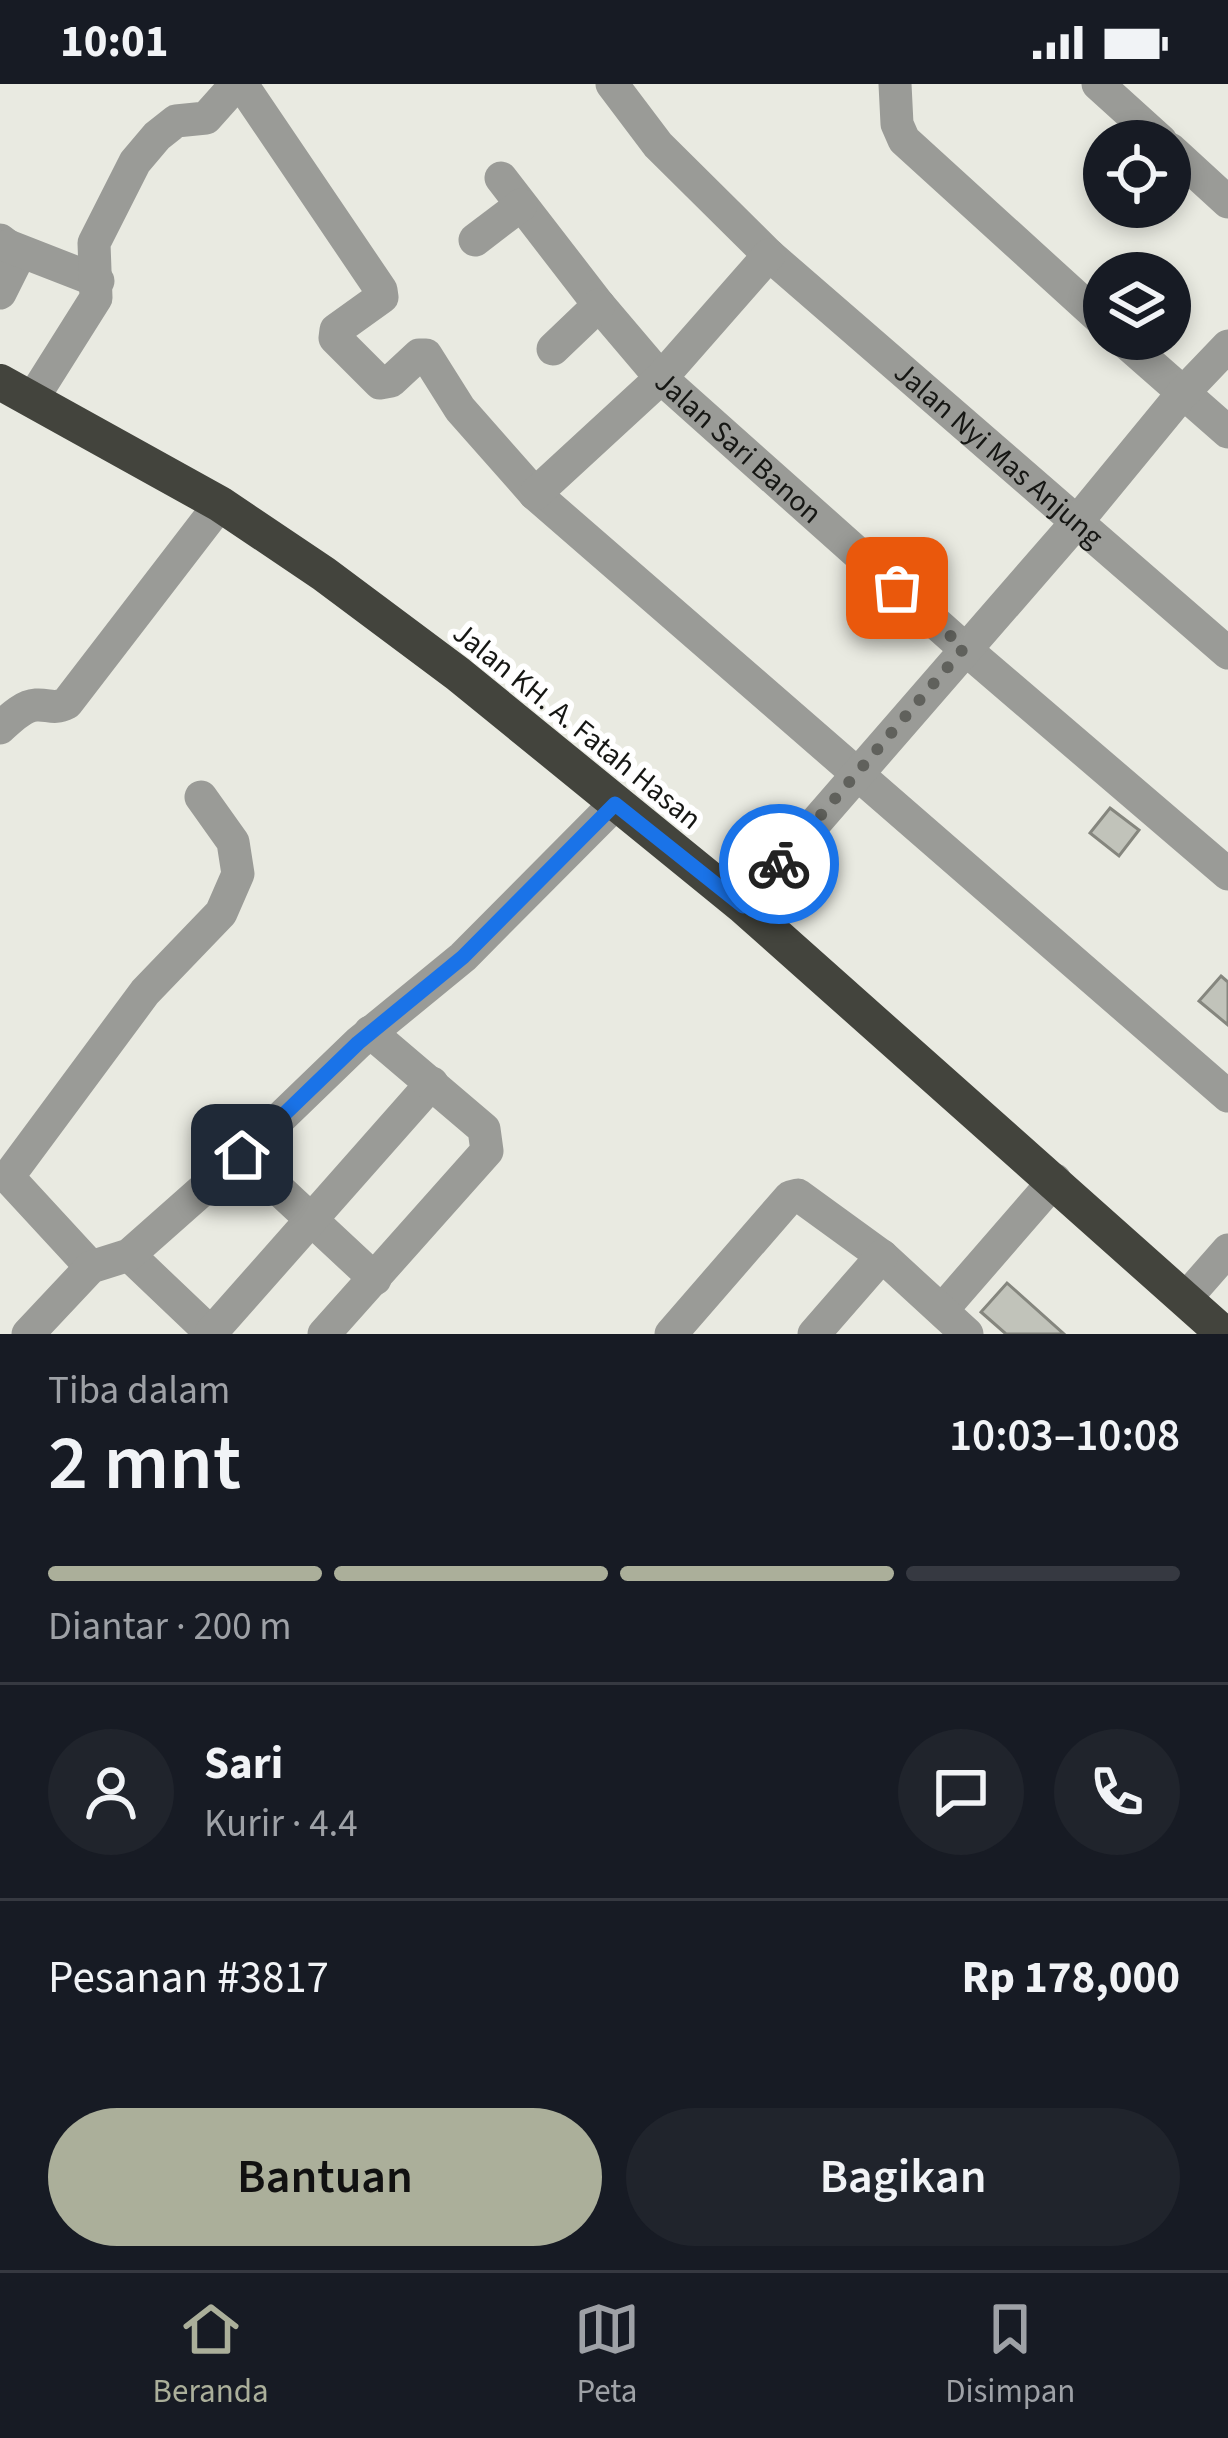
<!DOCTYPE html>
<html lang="id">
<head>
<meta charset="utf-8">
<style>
	:root { --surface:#171b24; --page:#20242c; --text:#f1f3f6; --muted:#9ea1a6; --line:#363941; --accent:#abaf9a }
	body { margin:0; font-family:"Source Sans 3",sans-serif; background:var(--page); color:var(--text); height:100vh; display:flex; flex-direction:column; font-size:45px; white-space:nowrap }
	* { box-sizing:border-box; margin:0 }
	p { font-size:39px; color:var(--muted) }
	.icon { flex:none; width:66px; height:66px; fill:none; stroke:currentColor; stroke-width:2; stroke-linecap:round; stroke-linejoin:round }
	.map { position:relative; height:1250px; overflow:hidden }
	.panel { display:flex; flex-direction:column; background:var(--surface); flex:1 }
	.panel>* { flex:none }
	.fabs { position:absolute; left:1083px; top:36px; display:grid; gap:24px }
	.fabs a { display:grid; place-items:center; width:108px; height:108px; border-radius:50%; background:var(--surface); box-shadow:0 6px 18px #0003; font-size:60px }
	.pin { position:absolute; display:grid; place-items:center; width:102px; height:102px; color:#fff; margin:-51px; border-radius:24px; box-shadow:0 6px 18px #0006 }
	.courier { position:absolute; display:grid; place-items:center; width:120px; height:120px; margin:-60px; border:9px solid #1a73e8; border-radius:50%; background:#fff; color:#222; box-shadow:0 3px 15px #0007 }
	.headline em { font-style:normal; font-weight:600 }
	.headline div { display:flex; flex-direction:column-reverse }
	.headline { display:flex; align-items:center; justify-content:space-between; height:204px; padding:0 48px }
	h1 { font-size:78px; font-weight:600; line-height:90px }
	.bar { display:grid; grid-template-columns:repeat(4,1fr); gap:18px 12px; align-content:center; height:144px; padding:0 48px }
	.bar i { height:15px; border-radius:9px; background:var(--line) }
	.bar .selected { background:var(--accent) }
	.bar p { grid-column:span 4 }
	.line { display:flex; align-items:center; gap:30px; padding:0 48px; border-top:3px solid var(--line) }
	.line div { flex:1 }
	.round { display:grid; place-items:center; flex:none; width:126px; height:126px; border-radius:63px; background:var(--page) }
	.primary-button { display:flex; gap:24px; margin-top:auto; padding:24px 48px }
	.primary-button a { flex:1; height:138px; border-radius:72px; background:var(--accent); color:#111; font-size:48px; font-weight:600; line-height:138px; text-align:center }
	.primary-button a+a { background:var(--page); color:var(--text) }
	.status { display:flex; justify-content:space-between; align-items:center; height:84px; padding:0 60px; background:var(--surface); direction:ltr }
	.status svg { height:33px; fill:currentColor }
	.dock { display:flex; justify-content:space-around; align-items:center; height:168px; border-top:3px solid var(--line); background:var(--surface); font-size:33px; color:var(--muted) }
	.dock a { display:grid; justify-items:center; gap:6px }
	.dock .selected { color:var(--accent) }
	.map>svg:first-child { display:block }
	.building { fill:#c1c3ba; stroke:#85867e; stroke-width:3 }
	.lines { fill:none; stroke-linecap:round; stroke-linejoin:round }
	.minor { stroke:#9a9b97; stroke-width:33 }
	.highway { stroke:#43443d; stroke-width:36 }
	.done { stroke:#60615c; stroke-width:12; stroke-dasharray:0 21.6 }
	.route { stroke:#1a73e8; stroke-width:15 }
	.labels { text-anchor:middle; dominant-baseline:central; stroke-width:12; stroke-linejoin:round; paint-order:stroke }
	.street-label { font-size:30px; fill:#161714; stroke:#fff }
</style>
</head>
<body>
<div class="status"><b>10:01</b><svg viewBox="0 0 49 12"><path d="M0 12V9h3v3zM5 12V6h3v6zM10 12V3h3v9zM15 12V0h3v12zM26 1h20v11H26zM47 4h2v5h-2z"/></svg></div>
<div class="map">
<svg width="1228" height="1250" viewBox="0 0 1228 1250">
	<rect width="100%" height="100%" fill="#e9eae1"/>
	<path class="building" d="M1110,724L1139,746L1119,772L1090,749Z
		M1221,892L1228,898V941L1199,917Z
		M1007,1199L1064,1250H1006L981,1228Z"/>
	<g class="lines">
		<g class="minor">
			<path id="s1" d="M612,0L658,61L769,171L1228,569"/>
			<path d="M895,0L897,40L904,56L1104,238"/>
			<path d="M1098,0L1161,57"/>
			<path d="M1170,65L1228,118"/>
			<path id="s2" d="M501,94L599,221L661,294L964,564L1228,790"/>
			<path d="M0,156L8,162L15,179L0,209"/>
			<path d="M475,156L521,121"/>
			<path d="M8,162L98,197"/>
			<path d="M1122,255L1228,348"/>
			<path d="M553,265L599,221"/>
			<path d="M33,314L96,214L94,159L135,78L157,52L176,37L206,34L231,6L247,8L381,206L382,213L336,246L335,254L380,299L391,297L419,271H426L460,325L535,410L1228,1012"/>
			<path d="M535,410L661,294L769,171"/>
			<path d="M0,644C10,635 22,622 36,621C49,620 53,626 67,619L220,420"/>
			<path d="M743,822L1076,439L1182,310L1228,262"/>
			<path d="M242,1071L375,1195"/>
			<path d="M129,1171L212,1250"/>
			<path d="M91,1183L8,1093L145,908L221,829L238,790L233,758L201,713"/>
			<path d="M1186,1214L1228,1166"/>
			<path d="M943,1225L1055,1096"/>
			<path d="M211,1249L432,999"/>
			<path d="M28,1250L91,1183L129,1171L242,1071L358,959L463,873L615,720"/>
			<path d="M324,1250L487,1067L484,1045L370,948"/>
			<path d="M671,1250L790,1113L798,1111L882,1172L967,1250"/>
			<path d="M814,1250L882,1172"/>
		</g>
		<path class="highway" d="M0,298L220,420L324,490L458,590L743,822L1224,1250"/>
	</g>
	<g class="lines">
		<path class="done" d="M779,780L964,564L897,504"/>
		<path class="route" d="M242,1071L358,959L463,873L615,720L743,822L779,780"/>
	</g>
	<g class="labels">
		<g class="street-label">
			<text stroke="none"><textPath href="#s2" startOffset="360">Jalan Sari Banon</textPath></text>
			<text stroke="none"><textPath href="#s1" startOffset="537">Jalan Nyi Mas Anjung</textPath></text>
			<text transform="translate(577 642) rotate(39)">Jalan KH. A. Fatah Hasan</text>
		</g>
	</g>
</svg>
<div class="fabs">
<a><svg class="icon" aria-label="locate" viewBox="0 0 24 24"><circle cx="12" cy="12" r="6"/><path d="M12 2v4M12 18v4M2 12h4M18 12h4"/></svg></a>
<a><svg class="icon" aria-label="layers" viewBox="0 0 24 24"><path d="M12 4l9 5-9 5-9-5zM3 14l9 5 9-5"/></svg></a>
</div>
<div class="pin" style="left:897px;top:504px;background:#ea580c"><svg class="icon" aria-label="bag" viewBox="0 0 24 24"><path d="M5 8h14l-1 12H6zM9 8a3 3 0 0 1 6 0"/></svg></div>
<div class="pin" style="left:242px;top:1071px;background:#1f2937"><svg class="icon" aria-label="home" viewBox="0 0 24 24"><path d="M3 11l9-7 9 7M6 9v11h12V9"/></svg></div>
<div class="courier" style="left:779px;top:780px"><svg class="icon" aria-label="bike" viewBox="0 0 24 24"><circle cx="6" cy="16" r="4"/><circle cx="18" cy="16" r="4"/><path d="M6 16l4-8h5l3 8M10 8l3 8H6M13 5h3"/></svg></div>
</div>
<section class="panel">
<div class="headline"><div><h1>2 mnt</h1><p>Tiba dalam</p></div><em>10:03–10:08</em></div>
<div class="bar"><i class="selected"></i><i class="selected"></i><i class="selected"></i><i></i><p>Diantar · 200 m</p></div>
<div class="line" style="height:216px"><a class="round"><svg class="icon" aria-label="person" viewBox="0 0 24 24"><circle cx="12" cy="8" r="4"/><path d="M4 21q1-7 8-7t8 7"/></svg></a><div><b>Sari</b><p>Kurir · 4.4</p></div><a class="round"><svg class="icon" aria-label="chat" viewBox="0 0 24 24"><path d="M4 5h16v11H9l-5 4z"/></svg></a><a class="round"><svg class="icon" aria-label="phone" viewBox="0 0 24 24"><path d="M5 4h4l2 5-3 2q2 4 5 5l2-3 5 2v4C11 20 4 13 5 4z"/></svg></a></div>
<div class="line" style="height:156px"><div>Pesanan #3817</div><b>Rp 178,000</b></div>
<div class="primary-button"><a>Bantuan</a><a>Bagikan</a></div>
</section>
<nav class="dock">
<a class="selected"><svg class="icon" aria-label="home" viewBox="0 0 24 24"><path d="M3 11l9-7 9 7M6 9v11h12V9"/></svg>Beranda</a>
<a><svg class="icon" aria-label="map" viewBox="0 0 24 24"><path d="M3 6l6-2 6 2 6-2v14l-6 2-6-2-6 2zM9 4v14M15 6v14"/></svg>Peta</a>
<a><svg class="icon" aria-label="saved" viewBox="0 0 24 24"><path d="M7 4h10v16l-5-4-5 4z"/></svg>Disimpan</a>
</nav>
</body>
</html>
